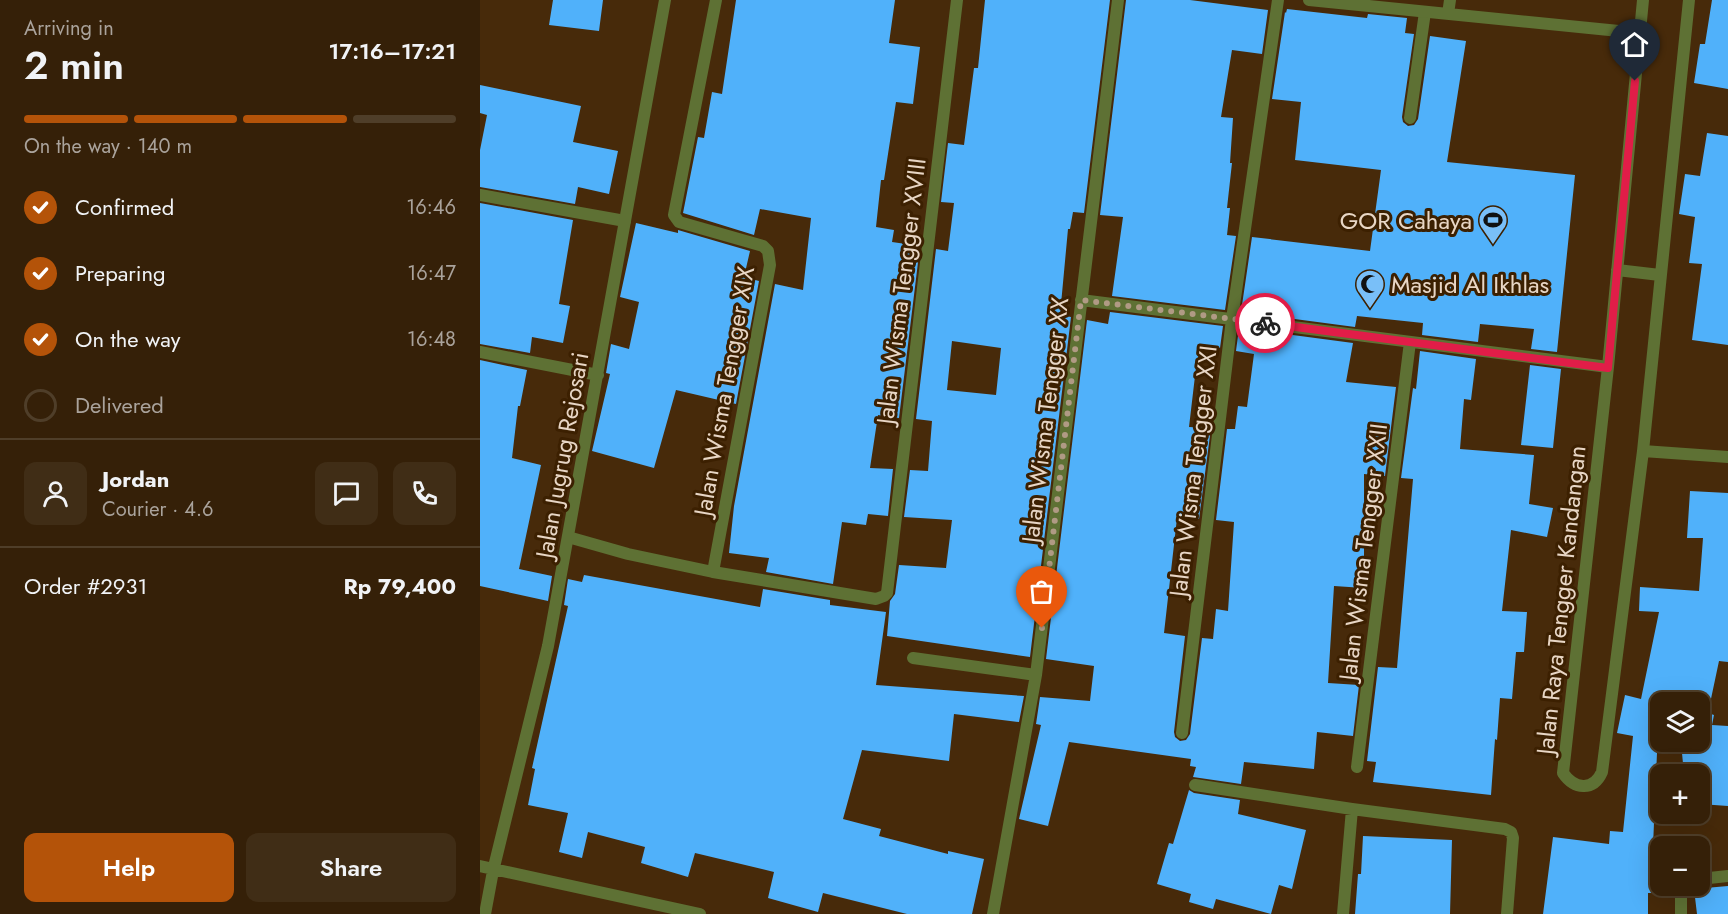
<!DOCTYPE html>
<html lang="en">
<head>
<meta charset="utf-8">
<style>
	:root { --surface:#352008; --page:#402d16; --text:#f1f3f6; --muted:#aaa39c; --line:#4f3e29; --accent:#b45309 }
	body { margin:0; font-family:Jost,sans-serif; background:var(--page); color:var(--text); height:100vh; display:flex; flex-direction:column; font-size:22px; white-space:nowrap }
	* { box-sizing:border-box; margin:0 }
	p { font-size:20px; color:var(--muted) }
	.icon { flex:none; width:33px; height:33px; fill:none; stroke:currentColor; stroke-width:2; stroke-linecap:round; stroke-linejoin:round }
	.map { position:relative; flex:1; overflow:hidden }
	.panel { display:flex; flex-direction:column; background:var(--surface); width:480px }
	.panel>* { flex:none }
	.fabs { position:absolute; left:1170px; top:692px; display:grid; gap:12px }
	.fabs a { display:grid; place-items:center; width:60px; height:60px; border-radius:12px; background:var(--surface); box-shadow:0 6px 24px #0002,0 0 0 2px var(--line); font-size:30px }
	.pin { position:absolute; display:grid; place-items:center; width:51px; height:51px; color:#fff; margin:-62px -26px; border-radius:50% 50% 50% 0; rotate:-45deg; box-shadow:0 0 6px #0007 }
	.pin .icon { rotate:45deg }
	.courier { position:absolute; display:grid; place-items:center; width:60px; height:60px; margin:-30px; border:4px solid #e11d48; border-radius:50%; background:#fff; color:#222; box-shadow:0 2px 8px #0007 }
	.summary em { font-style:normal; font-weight:600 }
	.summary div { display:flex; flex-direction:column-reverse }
	.summary { display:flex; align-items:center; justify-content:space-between; height:102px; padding:0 24px }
	h1 { font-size:39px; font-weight:600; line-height:45px }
	.bar { display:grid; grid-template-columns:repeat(4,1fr); gap:9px 6px; align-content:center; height:72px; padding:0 24px }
	.bar i { height:8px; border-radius:4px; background:var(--line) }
	.bar .selected { background:var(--accent) }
	.bar p { grid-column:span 4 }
	.line { display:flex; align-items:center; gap:15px; padding:0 24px; border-top:2px solid var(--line) }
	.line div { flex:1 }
	.round { display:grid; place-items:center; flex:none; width:63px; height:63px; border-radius:12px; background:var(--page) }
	ol { padding:0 24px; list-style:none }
	li { display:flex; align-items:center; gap:18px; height:66px }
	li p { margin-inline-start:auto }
	li .icon { padding:6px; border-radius:50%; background:var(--accent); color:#fff; stroke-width:4 }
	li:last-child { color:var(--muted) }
	li i { width:33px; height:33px; border:3px solid var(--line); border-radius:50% }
	.action { display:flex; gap:12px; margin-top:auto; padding:12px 24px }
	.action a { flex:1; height:69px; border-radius:12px; background:var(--accent); color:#fff; font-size:24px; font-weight:600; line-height:69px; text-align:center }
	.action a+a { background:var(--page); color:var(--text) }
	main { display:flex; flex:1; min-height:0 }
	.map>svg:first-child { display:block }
	.building { fill:#50b1fa; fill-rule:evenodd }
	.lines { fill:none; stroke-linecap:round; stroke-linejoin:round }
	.service { stroke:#5e7134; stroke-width:12 }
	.minor { stroke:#5e7134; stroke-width:12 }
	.done { stroke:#b09a84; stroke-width:6; stroke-dasharray:0 10.8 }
	.route { stroke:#e11d48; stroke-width:8 }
	.labels { text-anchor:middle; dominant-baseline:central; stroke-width:6; stroke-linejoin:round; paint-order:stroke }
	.poi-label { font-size:24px; fill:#e8d6c5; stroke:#3c2001; text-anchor:end }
	.street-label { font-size:24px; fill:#e8d6c5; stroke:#3c2001 }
</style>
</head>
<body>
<main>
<section class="panel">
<div class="summary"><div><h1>2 min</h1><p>Arriving in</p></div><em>17:16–17:21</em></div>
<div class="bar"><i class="selected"></i><i class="selected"></i><i class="selected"></i><i></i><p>On the way · 140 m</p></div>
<ol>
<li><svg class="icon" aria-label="check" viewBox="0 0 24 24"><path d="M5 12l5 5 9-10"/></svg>Confirmed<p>16:46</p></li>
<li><svg class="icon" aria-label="check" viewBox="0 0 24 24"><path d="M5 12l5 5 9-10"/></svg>Preparing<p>16:47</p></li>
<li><svg class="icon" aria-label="check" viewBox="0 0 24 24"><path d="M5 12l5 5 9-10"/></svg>On the way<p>16:48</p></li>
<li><i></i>Delivered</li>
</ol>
<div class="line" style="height:108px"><a class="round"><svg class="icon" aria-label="person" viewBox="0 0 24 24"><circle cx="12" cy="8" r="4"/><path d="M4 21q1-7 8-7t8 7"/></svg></a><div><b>Jordan</b><p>Courier · 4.6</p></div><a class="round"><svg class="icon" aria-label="chat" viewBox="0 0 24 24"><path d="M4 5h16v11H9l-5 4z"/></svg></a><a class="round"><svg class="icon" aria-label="phone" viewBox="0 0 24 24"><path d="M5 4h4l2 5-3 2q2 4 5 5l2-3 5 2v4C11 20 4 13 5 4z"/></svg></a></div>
<div class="line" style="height:78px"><div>Order #2931</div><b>Rp 79,400</b></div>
<div class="action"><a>Help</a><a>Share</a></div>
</section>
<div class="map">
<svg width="1248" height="914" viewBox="0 0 1248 914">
	<rect width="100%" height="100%" fill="#472a0a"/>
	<path class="building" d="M73,0H123L119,31L69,25Z
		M256,0H415L409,43L440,47L433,104L416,102L404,180H401L396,227L414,230L412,242L440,246L419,418L398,415L390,468L413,469L408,516L388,514L386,525L362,522L353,584L286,572L289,558L249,553L254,506L295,284L323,290L331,218L280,209L274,235L203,213L218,137L224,138L232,92L242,94Z
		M505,0H630L604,213L593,212L590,229H588L580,315L591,317L550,657L407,636L410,601L415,594L419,565L466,568L472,520L424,517L430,470L448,471L452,421L436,419L456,249L468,251L474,203L461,202L468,143L484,145L494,68H498ZM472,341L521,348L516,395L467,390Z
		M646,0H710L788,10L782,54L752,50L741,117L753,118L750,163H752L747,208H750L747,235L756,236L745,310L632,296L643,217L620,215Z
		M1232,0H1248V89L1214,83L1220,44H1225Z
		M807,9L887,18L888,14L927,18L925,33L934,34L922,117L923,122L928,126L934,125L938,119L950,36L986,41L967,162L1095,175L1077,352L1051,349L1054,329L1000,324L998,342L942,335L943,323L877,316L875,327L761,312L772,237L890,251L901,170L815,160L821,102L792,99L805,12L806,13Z
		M0,85L101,106L93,142L138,151L129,194L98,187L95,204L0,187V150L7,115L0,113Z
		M1227,133L1248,136V345L1212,340L1222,264L1209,263L1215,217L1199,214L1205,174L1220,176Z
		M0,203L93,220L79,304L90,306L83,343L52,337L50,353L0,344Z
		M156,223L198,233V230L270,251L264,277L279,281L256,404L196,390L174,468L112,451L130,374L126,373L131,344L149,349L159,302L140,297Z
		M630,312L743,326L740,348L720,345L718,359H717L709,427L731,428L719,519L697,518L684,633L705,636L694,732L695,737L700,741L706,740L710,734L722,638L733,639L736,609L748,611L754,522L736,520L747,429H755L758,406L767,407L774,354L756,351L759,328L873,343L866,382L916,387L905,476L884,474V588L854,586L848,683L879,685L873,736L837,732L834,769L764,762L761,784L713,777L716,767L710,766L711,759L589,742L568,826L539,819L561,725L556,724L560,697L610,701L614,666L566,659L607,320L628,324Z
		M940,351L996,359L991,400L984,399L980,449L1054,455L1049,504L1073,508L1067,537L1031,530L1022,611L1047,612L1044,652H1036L1032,699L1020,698L1017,740L1015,739L1011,795L893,782L896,762L887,761L898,667L917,668L933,479L921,478L933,388L936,389Z
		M0,360L47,370L40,406H38L32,458L61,465L39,569L72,576L68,601L0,586Z
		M1050,365L1081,369L1073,448L1041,445Z
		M1210,491L1248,493V662L1239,661L1228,713L1234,715L1232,725L1248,726V806L1220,804V774H1204L1202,753H1177L1171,893H1168V914H1063L1073,837L1129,844L1130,831L1143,832L1153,736L1137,733L1145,695L1161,699L1179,612L1159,611L1160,587L1219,591L1223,538H1207ZM1180,702H1220V741H1180Z
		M104,575L280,607L283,589L350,600V605L406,612L396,685L544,696L539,722L474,714L469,761L382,750L363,819L401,829L399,836L468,854V851L504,859L492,914H427L343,893L338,912L288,898L294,872L215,853L208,877L161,863L165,847L108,832L102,858L79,852L88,813L48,805L55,769L52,768L88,606L84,605L88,579L102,582Z
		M709,790L714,793L760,800L758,814L826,830L812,889L799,885L791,914L736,899L733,909L709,902L711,894L677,884L689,843L693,844Z
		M883,836L972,840L970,914H875L878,874H881Z
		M1248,886V914H1217L1214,889Z"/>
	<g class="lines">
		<path class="service" d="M930,118L945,12
			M0,195L145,221"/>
		<path class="minor" d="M829,0L1159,33
			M1163,0L1128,367L1083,773C1094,789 1113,792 1122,772L1163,451L1209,0
			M968,14L970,0
			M1137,270L1180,275
			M601,300L1128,367
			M0,352L118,375
			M1163,451L1248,457
			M88,537L148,554L233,572L396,599L404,596L407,593L477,0
			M233,572L290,265L288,251L283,246L199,222L194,215L236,0
			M433,658L556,675
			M702,733L752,319L798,0
			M877,767L930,342
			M715,785L872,809L1025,829L1031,832L1033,838L1027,914
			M0,866L220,914
			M1220,879L1248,876
			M5,914L13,871L68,646L185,0
			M513,914L556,675L638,0
			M863,914L872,809
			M1201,914V885"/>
	</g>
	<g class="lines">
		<path class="done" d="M562,628L601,300L785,323"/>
		<path class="route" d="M785,323L1128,368L1155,81"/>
	</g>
	<defs>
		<g id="stadium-pin" transform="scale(1.5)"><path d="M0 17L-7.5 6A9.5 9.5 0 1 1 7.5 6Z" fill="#79bff8" stroke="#3c2001"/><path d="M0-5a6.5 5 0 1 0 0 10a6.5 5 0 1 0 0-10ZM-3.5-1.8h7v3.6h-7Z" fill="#111"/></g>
		<g id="mosque-pin" transform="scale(1.5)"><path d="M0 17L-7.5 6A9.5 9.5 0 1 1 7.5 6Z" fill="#79bff8" stroke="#3c2001"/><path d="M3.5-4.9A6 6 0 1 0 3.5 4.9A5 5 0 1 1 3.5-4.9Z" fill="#111"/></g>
	</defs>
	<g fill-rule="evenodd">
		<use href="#stadium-pin" x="1013" y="220"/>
		<use href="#mosque-pin" x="890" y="284"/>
	</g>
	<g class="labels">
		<g class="poi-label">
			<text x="992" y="220">GOR Cahaya</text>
			<text x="911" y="284" text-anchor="start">Masjid Al Ikhlas</text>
		</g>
		<g class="street-label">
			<text transform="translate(421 291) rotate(-83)">Jalan Wisma Tengger XVIII</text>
			<text transform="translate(244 391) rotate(-80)">Jalan Wisma Tengger XIX</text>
			<text transform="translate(565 420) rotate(-83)">Jalan Wisma Tengger XX</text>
			<text transform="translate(82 455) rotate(-80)">Jalan Jugrug Rejosari</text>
			<text transform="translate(713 471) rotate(-83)">Jalan Wisma Tengger XXI</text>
			<text transform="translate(883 552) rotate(-83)">Jalan Wisma Tengger XXII</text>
			<text transform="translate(1081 600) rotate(-84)">Jalan Raya Tengger Kandangan</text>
		</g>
	</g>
</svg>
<div class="fabs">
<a><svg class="icon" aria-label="layers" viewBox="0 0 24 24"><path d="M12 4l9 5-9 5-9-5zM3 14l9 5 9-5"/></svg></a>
<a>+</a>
<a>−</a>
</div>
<div class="pin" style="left:562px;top:628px;background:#ea580c"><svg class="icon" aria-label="bag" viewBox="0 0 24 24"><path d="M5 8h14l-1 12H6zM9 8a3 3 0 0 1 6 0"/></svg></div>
<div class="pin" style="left:1155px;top:81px;background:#1f2937"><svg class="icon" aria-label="home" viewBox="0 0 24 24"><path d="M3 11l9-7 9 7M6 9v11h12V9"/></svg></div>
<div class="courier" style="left:785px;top:323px"><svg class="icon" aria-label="bike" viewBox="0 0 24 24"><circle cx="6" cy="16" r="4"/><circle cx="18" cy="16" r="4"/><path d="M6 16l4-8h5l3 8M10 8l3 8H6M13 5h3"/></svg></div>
</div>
</main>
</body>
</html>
